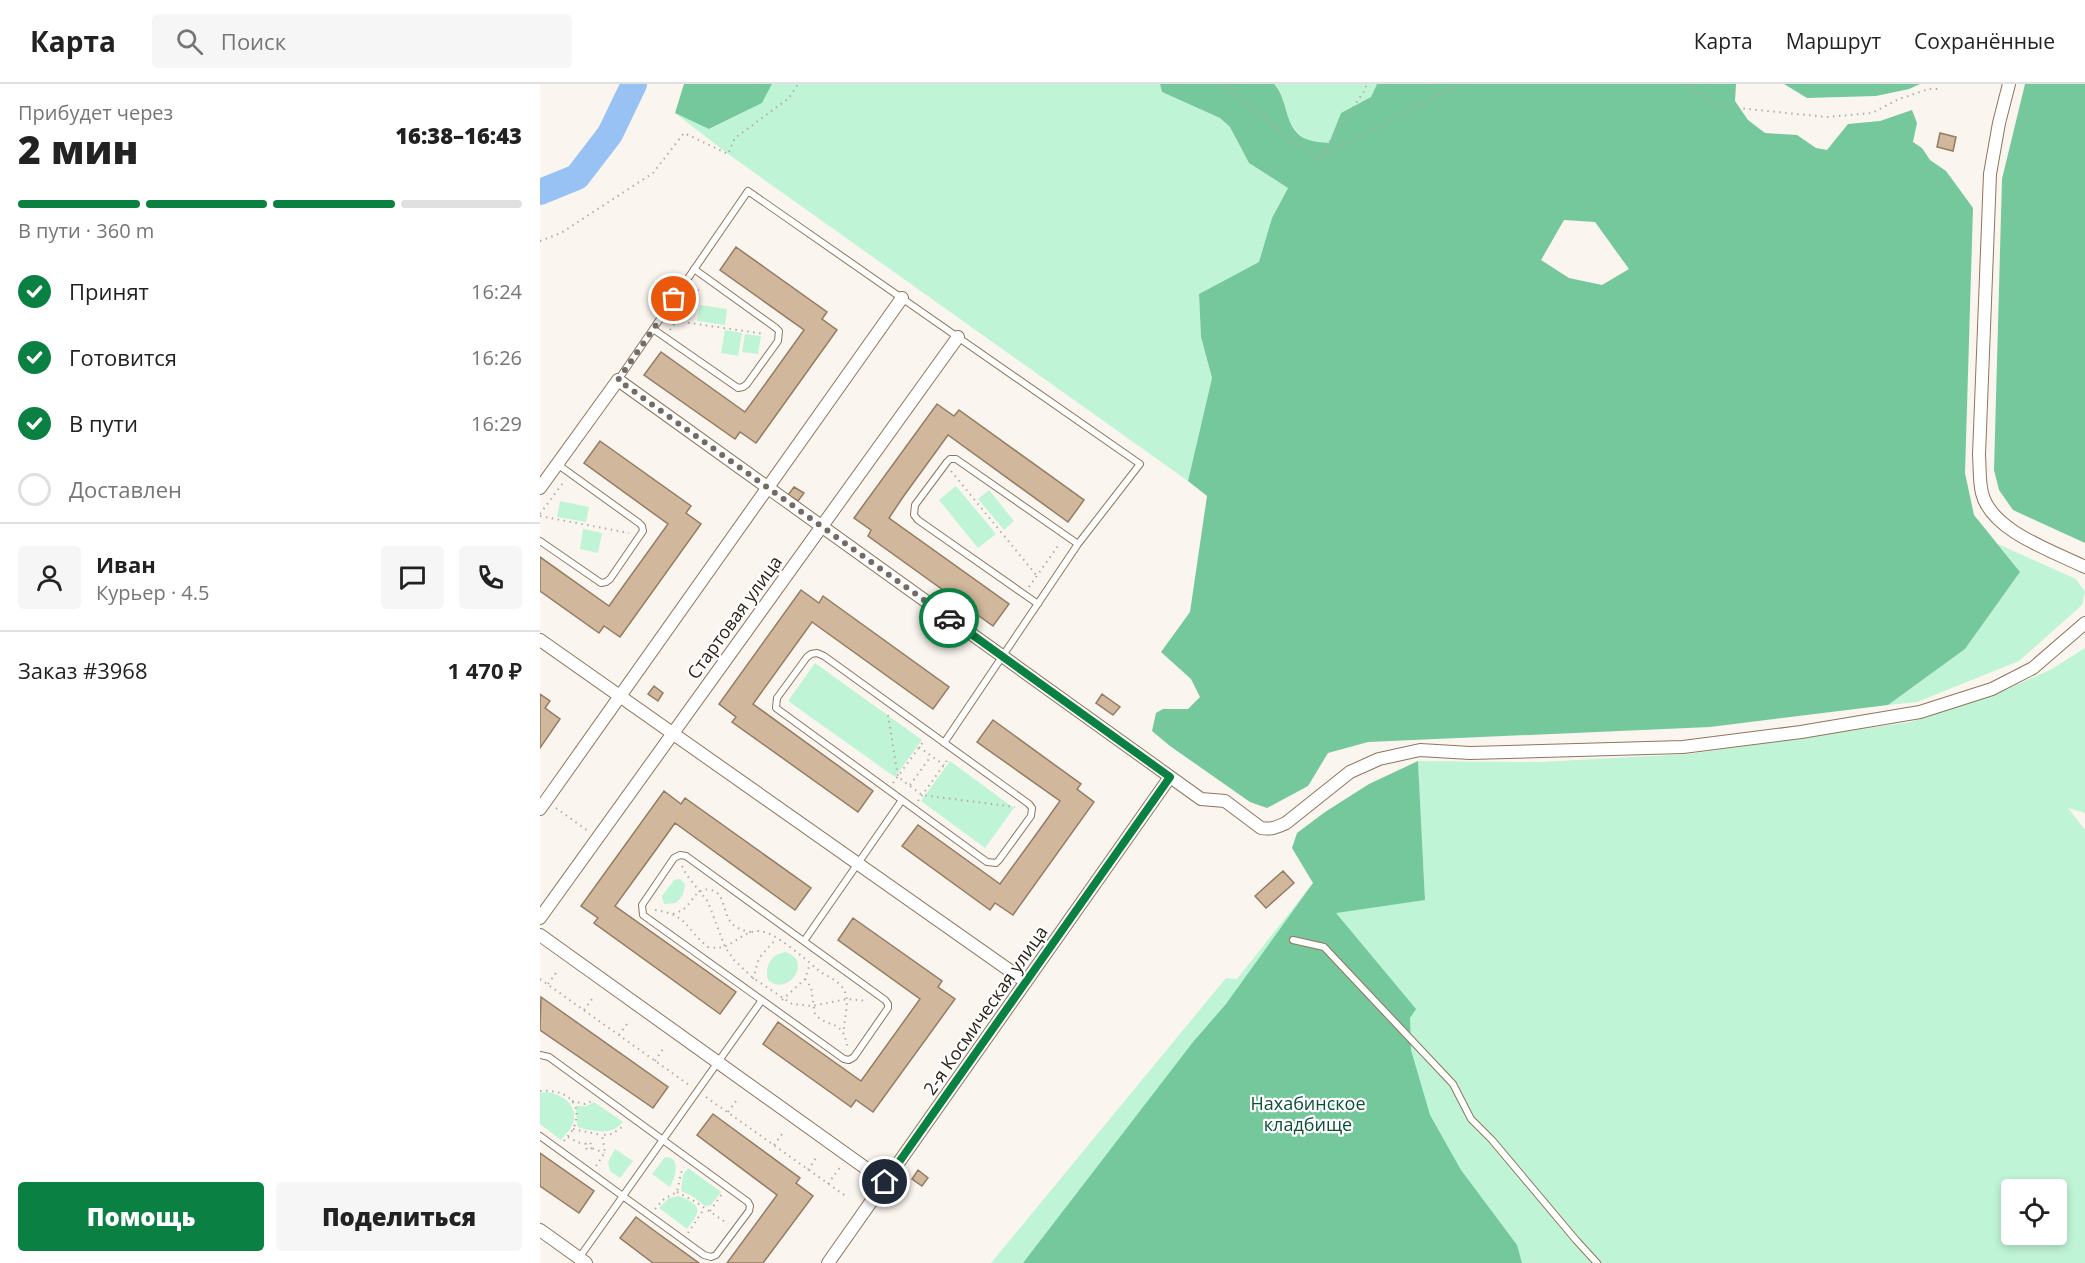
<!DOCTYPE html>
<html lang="ru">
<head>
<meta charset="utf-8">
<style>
	:root { --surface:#fff; --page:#f6f6f6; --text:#222; --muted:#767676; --line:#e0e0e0; --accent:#0b8043 }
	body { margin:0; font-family:"Open Sans",sans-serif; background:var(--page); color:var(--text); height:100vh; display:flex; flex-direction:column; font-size:22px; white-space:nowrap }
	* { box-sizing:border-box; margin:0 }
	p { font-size:20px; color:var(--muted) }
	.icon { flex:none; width:33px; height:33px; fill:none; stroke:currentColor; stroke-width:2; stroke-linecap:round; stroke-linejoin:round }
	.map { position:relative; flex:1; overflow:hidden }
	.drawer { display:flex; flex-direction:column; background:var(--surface); width:540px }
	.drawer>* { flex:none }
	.fabs { position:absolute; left:1461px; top:1095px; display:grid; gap:12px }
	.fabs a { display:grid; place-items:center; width:66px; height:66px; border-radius:6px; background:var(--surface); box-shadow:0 3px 9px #0003; font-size:30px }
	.pin { position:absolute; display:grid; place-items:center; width:51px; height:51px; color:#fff; margin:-26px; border:3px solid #fff; border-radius:50%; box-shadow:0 2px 6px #0007 }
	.courier { position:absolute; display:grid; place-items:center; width:60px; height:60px; margin:-30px; border:4px solid #0b8043; border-radius:50%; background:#fff; color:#222; box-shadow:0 2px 8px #0007 }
	.overview em { font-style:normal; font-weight:800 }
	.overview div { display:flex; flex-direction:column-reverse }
	.overview { display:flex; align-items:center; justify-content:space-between; height:102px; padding:0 18px }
	h1 { font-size:39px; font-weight:800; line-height:45px }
	.bar { display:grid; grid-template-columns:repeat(4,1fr); gap:9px 6px; align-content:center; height:72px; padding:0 18px }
	.bar i { height:8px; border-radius:4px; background:var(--line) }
	.bar .active { background:var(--accent) }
	.bar p { grid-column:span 4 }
	.line { display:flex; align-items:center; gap:15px; padding:0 18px; border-top:2px solid var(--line) }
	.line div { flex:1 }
	.round { display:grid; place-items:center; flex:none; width:63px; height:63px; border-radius:6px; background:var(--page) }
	ol { padding:0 18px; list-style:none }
	li { display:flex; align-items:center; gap:18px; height:66px }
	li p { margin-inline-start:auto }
	li .icon { padding:6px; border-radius:50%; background:var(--accent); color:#fff; stroke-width:4 }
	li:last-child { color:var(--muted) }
	li i { width:33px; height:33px; border:3px solid var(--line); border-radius:50% }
	.cta { display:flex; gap:12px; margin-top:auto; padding:12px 18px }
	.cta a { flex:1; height:69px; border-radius:6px; background:var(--accent); color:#fff; font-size:24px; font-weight:800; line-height:69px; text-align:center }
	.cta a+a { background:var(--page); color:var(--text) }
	header { display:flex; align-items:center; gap:36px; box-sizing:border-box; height:84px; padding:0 30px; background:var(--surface); border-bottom:2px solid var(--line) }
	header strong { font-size:28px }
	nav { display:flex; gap:33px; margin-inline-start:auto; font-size:21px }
	.search { width:420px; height:54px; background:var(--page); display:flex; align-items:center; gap:15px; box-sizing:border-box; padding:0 21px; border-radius:6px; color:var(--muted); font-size:22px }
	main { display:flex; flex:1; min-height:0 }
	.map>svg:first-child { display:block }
	.green { fill:#c0f4d6; fill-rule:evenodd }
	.forest { fill:#75c89b; fill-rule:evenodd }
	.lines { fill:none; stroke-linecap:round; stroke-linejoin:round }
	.river { stroke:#97c2f3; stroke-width:26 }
	.building { fill:#d1b79b; stroke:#947c62; stroke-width:1.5 }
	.service-casing { stroke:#8e765c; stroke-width:8 }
	.minor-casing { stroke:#8e765c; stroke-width:14 }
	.path { stroke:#b4aca5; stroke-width:2; stroke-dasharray:1.5 4.5; stroke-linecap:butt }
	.service { stroke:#fff; stroke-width:6 }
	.minor { stroke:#fff; stroke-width:12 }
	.done { stroke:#746c64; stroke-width:6; stroke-dasharray:0 10.8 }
	.route { stroke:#0b8043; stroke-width:8 }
	.labels { text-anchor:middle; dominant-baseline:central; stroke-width:4.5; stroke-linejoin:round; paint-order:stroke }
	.street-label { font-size:18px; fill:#2c2218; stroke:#fff }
	.park-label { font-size:18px; fill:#0c4f32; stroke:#fff }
</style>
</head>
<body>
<header>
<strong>Карта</strong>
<div class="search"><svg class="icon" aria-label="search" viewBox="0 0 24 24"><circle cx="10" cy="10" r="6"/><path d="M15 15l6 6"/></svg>Поиск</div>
<nav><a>Карта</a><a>Маршрут</a><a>Сохранённые</a></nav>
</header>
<main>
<section class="drawer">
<div class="overview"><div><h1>2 мин</h1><p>Прибудет через</p></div><em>16:38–16:43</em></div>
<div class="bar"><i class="active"></i><i class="active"></i><i class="active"></i><i></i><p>В пути · 360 m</p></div>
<ol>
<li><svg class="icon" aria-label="check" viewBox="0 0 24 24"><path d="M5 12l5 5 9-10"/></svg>Принят<p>16:24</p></li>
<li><svg class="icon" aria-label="check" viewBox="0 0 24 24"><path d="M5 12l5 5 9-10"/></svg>Готовится<p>16:26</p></li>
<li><svg class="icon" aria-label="check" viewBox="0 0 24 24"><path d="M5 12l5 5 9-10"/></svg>В пути<p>16:29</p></li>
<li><i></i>Доставлен</li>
</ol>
<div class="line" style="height:108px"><a class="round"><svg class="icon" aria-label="person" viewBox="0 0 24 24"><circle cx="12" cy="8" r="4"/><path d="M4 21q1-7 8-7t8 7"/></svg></a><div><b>Иван</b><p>Курьер · 4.5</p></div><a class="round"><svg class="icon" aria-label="chat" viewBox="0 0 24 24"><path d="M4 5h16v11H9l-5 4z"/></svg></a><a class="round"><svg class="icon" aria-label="phone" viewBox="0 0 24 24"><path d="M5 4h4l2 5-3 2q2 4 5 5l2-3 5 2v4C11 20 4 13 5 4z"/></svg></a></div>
<div class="line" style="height:78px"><div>Заказ #3968</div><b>1 470 ₽</b></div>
<div class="cta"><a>Помощь</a><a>Поделиться</a></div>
</section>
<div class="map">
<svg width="1545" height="1179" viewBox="0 0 1545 1179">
	<rect width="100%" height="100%" fill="#fbf5f0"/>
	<path class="green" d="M232,0H620L622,8L680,34L690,43L709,79L748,104L732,134L720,178L659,210L661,253L672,294L648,397L188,70L135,29L170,45L222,19Z
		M734,0H837L831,13L801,29L789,59C783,58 772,58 766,55C741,40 751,18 734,0Z
		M160,221L187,225L185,241L157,237Z
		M185,246L202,249L198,272L181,269Z
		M205,250L221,252L218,270L202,268Z
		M416,402L456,450L438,464L399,416Z
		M449,406L474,437L464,446L438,415Z
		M20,417L49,423L46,438L17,433Z
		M43,445L62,449L58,469L40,465Z
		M1458,460L1536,495L1545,508L1542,521L1479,577L1377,618L1348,621L1425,565L1480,488Z
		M1545,564V729L1528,724L1545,746V1179H451L686,894L697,895L773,799L885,816L878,677L1000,678L1149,670L1371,638L1458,609L1510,586ZM1472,1106H1516V1150H1472Z
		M275,579L382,656L355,693L248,617Z
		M410,677L474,724L445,764L381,717Z
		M140,795L145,800L143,811L136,819L124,820L122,812L134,796Z
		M245,868C274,876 248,914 228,896C224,883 231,870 245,868Z
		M7,1008C22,1010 39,1021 33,1039C31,1045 25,1051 21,1056L0,1040V1009Z
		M54,1018L83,1038C71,1052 56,1047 40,1044L37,1042L36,1022H47Z
		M75,1065L93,1077L80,1094L70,1087L68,1078Z
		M125,1073C142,1073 135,1093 130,1103L112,1090Z
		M148,1084L181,1108L171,1121L165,1122L152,1112L141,1107L143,1091Z
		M139,1112C163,1121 161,1127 147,1145L119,1124L129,1114Z"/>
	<path class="forest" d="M144,0H232L222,19L169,45L135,29Z
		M620,0H734C750,17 743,48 769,56C775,58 783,58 789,59L801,29L831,13L837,0H1196L1195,17L1208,36L1225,49L1257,51L1276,64L1287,66L1308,40L1340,37L1372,26L1377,39L1373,58L1382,64L1390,76L1406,87L1433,124L1425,389L1434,431L1480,488L1425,565L1348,621L1170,643L828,658L788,669L768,702L727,724L710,718L630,662L612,647L616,629L623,625H648L660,613L651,595L621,568L650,528L667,412L648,397L672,294L661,253L659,210L719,178L732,134L748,104L709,79L690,43L680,34L622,8ZM1024,136L1055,138L1089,185L1062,201L1029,194L1001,176Z
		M1244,0H1380L1369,5L1336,12L1267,14Z
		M1485,0H1545V459L1473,426L1459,406L1454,386L1462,95Z
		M878,677L885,816L796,829L876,925L870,934L871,966L890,1031L921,1086L977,1161L982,1179H483L653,958L686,920L773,799L752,764L757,749L785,728L829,700Z"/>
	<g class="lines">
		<path class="river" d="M0,108L37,93L70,50L94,0"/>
	</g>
	<path class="building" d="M1400,49L1416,53L1413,67L1397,63Z
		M196,163L287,228L282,235L297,246L216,359L200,348L195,355L104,291L121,268L205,328L249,267L264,246L180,186Z
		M397,320L414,332L419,326L544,416L528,438L408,351L363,413L349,434L469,520L453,542L328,452L331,446L314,434Z
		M60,357L151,422L146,429L161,440L80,553L64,542L59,549L0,507V473L69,522L128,440L44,379Z
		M254,403L264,409L258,417L248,411Z
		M261,506L279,519L283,512L409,603L393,625L272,538L213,620L333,707L318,728L192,638L196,633L179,620Z
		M114,602L123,609L118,617L108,610Z
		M0,610L10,617L5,624L20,635L0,664Z
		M562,610L580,623L573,631L556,619Z
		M453,636L541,700L537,705L554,718L473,831L455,819L450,826L362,762L378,741L460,800L500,745L520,717L437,658Z
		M124,707L141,720L145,714L271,804L255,826L135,739L115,767L75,822L196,908L180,930L54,839L58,834L41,822Z
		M743,787L754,799L726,824L715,812Z
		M313,834L402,897L398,903L415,915L333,1028L316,1016L311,1023L223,960L238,938L321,997L380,915L298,856Z
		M1,913L128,1003L113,1024L0,946Z
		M173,1030L260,1094L256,1099L273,1112L223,1179H187L237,1111L157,1051Z
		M0,1069L54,1107L39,1129L0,1102Z
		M378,1086L388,1094L382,1102L372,1095Z
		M96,1133L112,1145L159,1179H113L80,1154Z"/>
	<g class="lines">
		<g class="service-casing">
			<path id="service" d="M113,245L198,304L203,303L207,300L238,257L239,247L236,244L154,185
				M78,296L208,107L600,380L538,460L404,659
				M0,457L61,499L66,498L70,495L103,447L102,442L99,439L17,380
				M498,520L378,436L374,431L375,421L407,378L410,375H416L538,460
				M277,569L284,572L489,720L492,724L491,732L459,776L456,779L447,778L236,624L237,614L267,573L271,570Z
				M140,771L146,772L345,916L348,920V924L314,973L309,976L304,975L103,831L102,821L134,774Z
				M753,856L784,863L913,1000L931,1035L952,1056L1036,1156L1057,1179
				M264,857L362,716
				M0,971L9,973L208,1118L210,1122L209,1127L176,1171L171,1173L164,1171L0,1052
				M39,1174L222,916"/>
		</g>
		<g class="minor-casing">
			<path id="minor" d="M1469,0L1459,39L1450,90L1439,371C1440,384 1439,397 1442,409C1451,447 1513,467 1545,483
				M0,404L78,296L661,715L685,717L721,744C731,746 737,743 746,739L810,688L839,675L880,666L930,669L1143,663L1261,648L1380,628L1452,605L1493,584L1545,539
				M0,556L486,898
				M0,725L362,214
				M0,834L418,253
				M0,851L345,1098
				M0,1146L46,1179
				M288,1179L630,693"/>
		</g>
		<path class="path" d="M682,0L777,75L920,0
			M1144,0L1178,22L1287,33L1332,29L1359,15L1389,5H1399
			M779,73L823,9L827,0
			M0,157L21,149L113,89L144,49L188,70L195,54L249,14L258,0
			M136,237L225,250
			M130,246L161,202
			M411,387L497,492
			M0,430L25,396
			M0,432L89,449
			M489,503L520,459
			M348,631L358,693L382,711L475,723
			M379,663L404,681
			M353,699L383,658
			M370,701L391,672
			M378,717L408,675
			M16,724L48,747
			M142,782L146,790L168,818L185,863L194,876L213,894L252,920L272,922L307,915L327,917
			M115,826C149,831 145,845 168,863C193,868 197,848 219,847C234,847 265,875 277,885C286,893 299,895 305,908C310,921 303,936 304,950
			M133,830C138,828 142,827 146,823C154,815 157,803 171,806C192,811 175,843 211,848
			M0,895L149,1001
			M213,895L219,874L236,855
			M265,895L271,903L275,931C293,946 302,934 308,965
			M8,900L16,889
			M242,916L265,895L270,879
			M44,926L52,915
			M79,951L87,940
			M115,977L123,965
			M0,1007C23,1005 44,1016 34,1043C32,1048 27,1053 23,1058
			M166,1013L307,1113
			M32,1017L45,1020L52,1017
			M188,1028L196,1017
			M33,1045L62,1051
			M28,1053L37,1058L45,1060
			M234,1061L242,1050
			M52,1064L47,1066L45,1060L50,1058L52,1064L64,1069
			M56,1082L65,1068L62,1051L72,1050L85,1041
			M268,1086L276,1074
			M288,1100L301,1082
			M137,1108L156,1118L188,1140
			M115,1125L124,1115L137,1108L141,1089L144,1083
			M170,1127L182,1110
			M148,1149L164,1125"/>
		<use href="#service" class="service"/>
		<use href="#minor" class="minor"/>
	</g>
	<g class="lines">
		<path class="done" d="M134,215L78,296L409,534"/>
		<path class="route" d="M345,1098L630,693L409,534"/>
	</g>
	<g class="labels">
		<g class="street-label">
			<text transform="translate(194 533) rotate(-54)">Стартовая улица</text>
			<text transform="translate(445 926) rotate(-55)">2-я Космическая улица</text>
		</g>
		<g class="park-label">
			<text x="768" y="1019">Нахабинское<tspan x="768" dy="21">кладбище</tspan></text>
		</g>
	</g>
</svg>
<div class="fabs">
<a><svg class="icon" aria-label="locate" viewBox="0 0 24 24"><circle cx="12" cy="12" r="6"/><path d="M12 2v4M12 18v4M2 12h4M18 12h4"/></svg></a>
</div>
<div class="pin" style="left:134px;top:215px;background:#ea580c"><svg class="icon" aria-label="bag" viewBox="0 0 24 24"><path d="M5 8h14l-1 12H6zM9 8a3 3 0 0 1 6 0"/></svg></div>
<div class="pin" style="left:345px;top:1098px;background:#1f2937"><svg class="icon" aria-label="home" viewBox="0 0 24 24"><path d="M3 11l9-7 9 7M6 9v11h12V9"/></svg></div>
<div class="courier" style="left:409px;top:534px"><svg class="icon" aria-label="car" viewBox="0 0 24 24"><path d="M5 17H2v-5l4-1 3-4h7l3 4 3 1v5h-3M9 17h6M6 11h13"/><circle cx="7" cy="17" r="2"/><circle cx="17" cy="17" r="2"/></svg></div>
</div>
</main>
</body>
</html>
